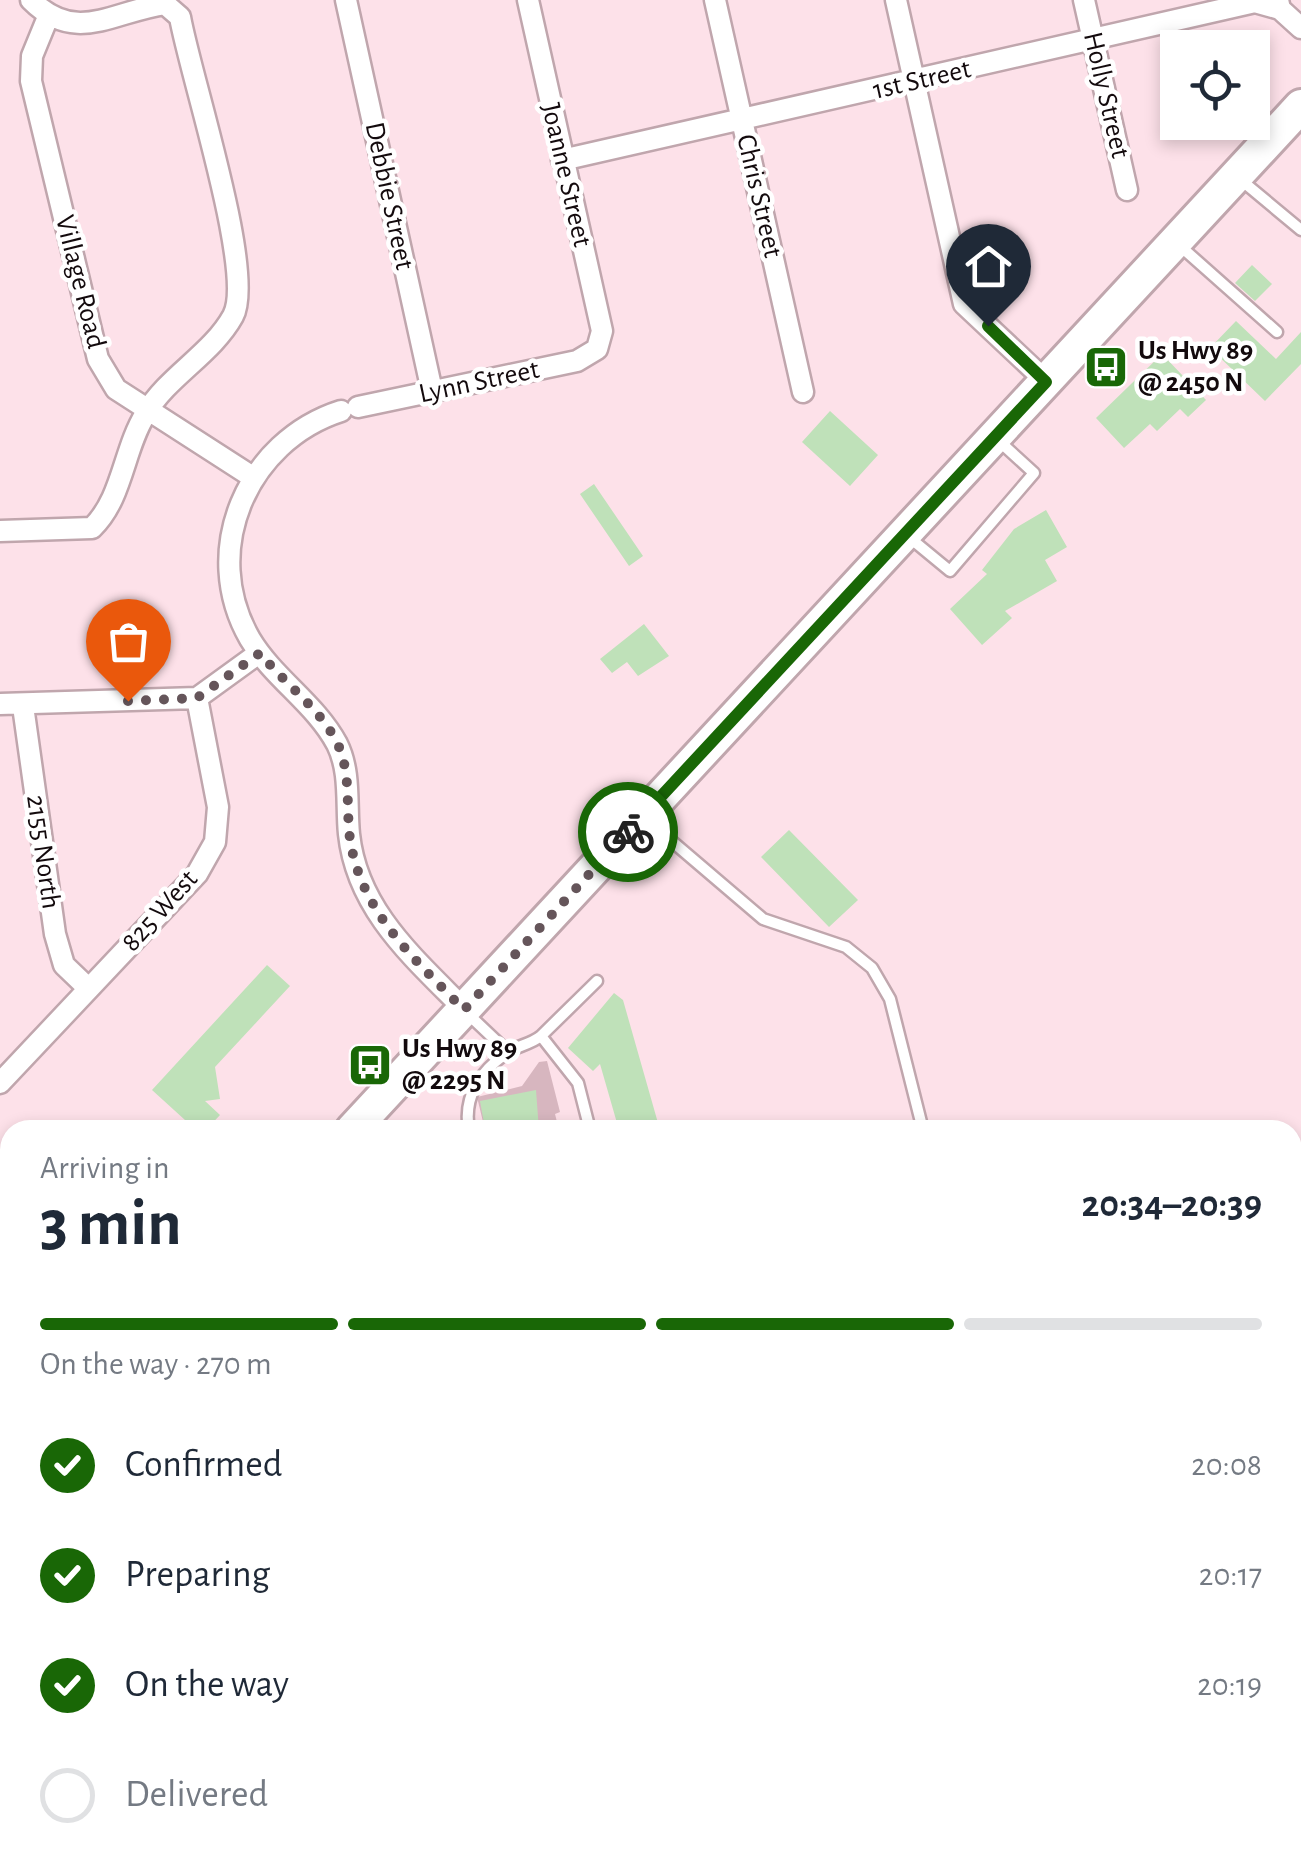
<!DOCTYPE html>
<html lang="en">
<head>
<meta charset="utf-8">
<style>
	:root { --surface:#fff; --page:#f6f6f7; --text:#1f2937; --muted:#747a83; --line:#e0e1e3; --accent:#196706 }
	body { margin:0; font-family:"Alegreya Sans",sans-serif; background:var(--page); color:var(--text); height:100vh; display:flex; flex-direction:column; font-size:38px; white-space:nowrap }
	* { box-sizing:border-box; margin:0 }
	p { font-size:32px; color:var(--muted) }
	.icon { flex:none; width:55px; height:55px; fill:none; stroke:currentColor; stroke-width:2; stroke-linecap:round; stroke-linejoin:round }
	.map { position:relative; flex:1; overflow:hidden }
	.details { position:absolute; left:0px; top:1120px; width:1302px; height:750px; display:flex; flex-direction:column; background:var(--surface); border-radius:30px 30px 0 0; box-shadow:0 5px 15px #0003 }
	.details>* { flex:none }
	.fabs { position:absolute; left:1160px; top:30px; display:grid; gap:20px }
	.fabs a { display:grid; place-items:center; width:110px; height:110px; border-radius:0px; background:var(--surface); box-shadow:0 5px 15px #0003; font-size:50px }
	.pin { position:absolute; display:grid; place-items:center; width:85px; height:85px; color:#fff; margin:-102px -42px; border-radius:50% 50% 50% 0; rotate:-45deg; box-shadow:0 0 10px #0007 }
	.pin .icon { rotate:45deg }
	.courier { position:absolute; display:grid; place-items:center; width:100px; height:100px; margin:-50px; border:8px solid #196706; border-radius:50%; background:#fff; color:#222; box-shadow:0 2px 12px #0007 }
	.overview em { font-style:normal; font-weight:700 }
	.overview div { display:flex; flex-direction:column-reverse }
	.overview { display:flex; align-items:center; justify-content:space-between; height:170px; padding:0 40px }
	h1 { font-size:65px; font-weight:700; line-height:75px }
	.bar { display:grid; grid-template-columns:repeat(4,1fr); gap:15px 10px; align-content:center; height:120px; padding:0 40px }
	.bar i { height:12px; border-radius:8px; background:var(--line) }
	.bar .on { background:var(--accent) }
	.bar p { grid-column:span 4 }
	ol { padding:0 40px; list-style:none }
	li { display:flex; align-items:center; gap:30px; height:110px }
	li p { margin-inline-start:auto }
	li .icon { padding:10px; border-radius:50%; background:var(--accent); color:#fff; stroke-width:4 }
	li:last-child { color:var(--muted) }
	li i { width:55px; height:55px; border:5px solid var(--line); border-radius:50% }
	.map>svg:first-child { display:block }
	.green { fill:#d7b6bf }
	.building { fill:#bfe1b9 }
	.lines { fill:none; stroke-linecap:round; stroke-linejoin:round }
	.lane-casing { stroke:#c0a6ad; stroke-width:15 }
	.street-casing { stroke:#c0a6ad; stroke-width:25 }
	.secondary-casing { stroke:#c0a6ad; stroke-width:32 }
	.primary-casing { stroke:#c0a6ad; stroke-width:38 }
	.lane { stroke:#fff; stroke-width:10 }
	.street { stroke:#fff; stroke-width:20 }
	.secondary { stroke:#fff; stroke-width:28 }
	.primary { stroke:#fff; stroke-width:32 }
	.done { stroke:#65555a; stroke-width:10; stroke-dasharray:0 18 }
	.route { stroke:#196706; stroke-width:12 }
	.labels { text-anchor:middle; dominant-baseline:central; stroke-width:9; stroke-linejoin:round; paint-order:stroke }
	.street-label { font-size:28px; fill:#130a0d; stroke:#fff }
	.poi-label { font-size:28px; font-weight:bold; fill:#130a0d; stroke:#fff; text-anchor:start }
</style>
</head>
<body>
<div class="map">
<svg width="1301" height="1870" viewBox="0 0 1301 1870">
	<rect width="100%" height="100%" fill="#fde1e9"/>
	<path class="green" d="M547,1061L560,1112L555,1114L559,1130H485L477,1097L522,1086L539,1062Z"/>
	<path class="building" d="M1252,265L1272,284L1255,301L1235,283Z
		M1236,321L1276,359L1301,332V364L1265,401L1210,348Z
		M1162,354L1206,400L1188,417L1180,409L1157,431L1150,424L1124,448L1096,418Z
		M830,411L878,455L850,486L802,442Z
		M594,484L643,556L629,566L580,494Z
		M1046,510L1067,547L1045,560L1057,581L1005,611L1012,618L982,645L950,609L987,574L982,570L1014,529Z
		M644,624L669,656L638,676L627,662L612,673L600,659Z
		M789,830L858,900L829,927L761,857Z
		M267,965L290,986L215,1067L220,1099L205,1101L220,1115L206,1130H196L152,1090Z
		M614,993L623,1000L660,1130H619L600,1064L593,1071L568,1048Z
		M536,1090L539,1130L485,1129L480,1101Z"/>
	<g class="lines">
		<g class="lane-casing">
			<path id="lane" d="M1241,180L1301,230
				M1179,245L1277,332
				M910,538L950,571L1034,473L999,441
				M647,820L763,919L846,947L872,968L890,999L923,1130
				M468,1014L507,1051
				M541,1036L597,981
				M469,1130C463,1098 478,1074 505,1054C515,1046 530,1045 541,1036L578,1083L590,1130
				M0,1863L14,1860"/>
		</g>
		<g class="street-casing">
			<path id="street" d="M346,0L432,391
				M715,0L803,392
				M896,0L964,304L1046,381
				M1084,0L1127,190
				M1278,0L1280,9L1301,28
				M48,17L32,56L31,81L98,359L116,389L251,476
				M562,160L1255,2L1280,9
				M358,407L577,361L597,349L602,331L528,0
				M341,411C247,441 199,551 250,639C274,679 315,703 337,744C351,772 346,805 349,834C357,910 414,958 464,1009
				M0,531L92,528C123,498 123,450 146,413C168,376 212,354 233,316C256,274 190,75 180,17L165,4C113,11 76,45 31,0
				M0,704L197,698L259,653
				M23,706L55,934L64,965L88,988
				M0,1083L197,874L215,842L218,807L197,698
				M0,1399L10,1408
				M120,1860L122,1870
				M868,1860L869,1870"/>
		</g>
		<g class="secondary-casing">
			<path id="secondary" d="M1292,1337L1301,1336
				M0,1625L10,1623"/>
		</g>
		<g class="primary-casing">
			<path id="primary" d="M352,1130L1301,106
				M0,1546L10,1518
				M0,1579L10,1594"/>
		</g>
		<use href="#lane" class="lane"/>
		<use href="#street" class="street"/>
		<use href="#secondary" class="secondary"/>
		<use href="#primary" class="primary"/>
	</g>
	<g class="lines">
		<path class="done" d="M128,701L197,698L260,653C285,685 322,709 339,747C351,776 346,809 350,839C361,913 415,959 464,1010L628,832"/>
		<path class="route" d="M628,832L1046,382L988,326"/>
	</g>
	<defs>
		<g id="bus-square" transform="scale(2.25)"><rect x="-9" y="-9" width="18" height="18" rx="4" fill="#196706" stroke="#fff"/><path d="M-5-6H5V4H4V6H2V4H-2V6H-4V4H-5ZM-3.5-4V0h7V-4ZM-3.5 1.2v1.5H-2V1.2ZM2 1.2v1.5H3.5V1.2Z" fill="#fff"/></g>
	</defs>
	<g fill-rule="evenodd">
		<use href="#bus-square" x="1106" y="367"/>
		<use href="#bus-square" x="370" y="1065"/>
	</g>
	<g class="labels">
		<g class="street-label">
			<text transform="translate(922 80) rotate(-13)">1st Street</text>
			<text transform="translate(1106 95) rotate(77)">Holly Street</text>
			<text transform="translate(566 175) rotate(77)">Joanne Street</text>
			<text transform="translate(389 196) rotate(78)">Debbie Street</text>
			<text transform="translate(759 196) rotate(77)">Chris Street</text>
			<text transform="translate(80 282) rotate(76)">Village Road</text>
			<text transform="translate(479 382) rotate(-12)">Lynn Street</text>
			<text transform="translate(43 852) rotate(82)">2155 North</text>
			<text transform="translate(160 911) rotate(-48)">825 West</text>
		</g>
		<g class="poi-label">
			<text x="1138" y="351">Us Hwy 89<tspan x="1138" dy="32">@ 2450 N</tspan></text>
			<text x="402" y="1049">Us Hwy 89<tspan x="402" dy="32">@ 2295 N</tspan></text>
		</g>
	</g>
</svg>
<div class="fabs">
<a><svg class="icon" aria-label="locate" viewBox="0 0 24 24"><circle cx="12" cy="12" r="6"/><path d="M12 2v4M12 18v4M2 12h4M18 12h4"/></svg></a>
</div>
<div class="pin" style="left:128px;top:701px;background:#ea580c"><svg class="icon" aria-label="bag" viewBox="0 0 24 24"><path d="M5 8h14l-1 12H6zM9 8a3 3 0 0 1 6 0"/></svg></div>
<div class="pin" style="left:988px;top:326px;background:#1f2937"><svg class="icon" aria-label="home" viewBox="0 0 24 24"><path d="M3 11l9-7 9 7M6 9v11h12V9"/></svg></div>
<div class="courier" style="left:628px;top:832px"><svg class="icon" aria-label="bike" viewBox="0 0 24 24"><circle cx="6" cy="16" r="4"/><circle cx="18" cy="16" r="4"/><path d="M6 16l4-8h5l3 8M10 8l3 8H6M13 5h3"/></svg></div>
<section class="details">
<div class="overview"><div><h1>3 min</h1><p>Arriving in</p></div><em>20:34–20:39</em></div>
<div class="bar"><i class="on"></i><i class="on"></i><i class="on"></i><i></i><p>On the way · 270 m</p></div>
<ol>
<li><svg class="icon" aria-label="check" viewBox="0 0 24 24"><path d="M5 12l5 5 9-10"/></svg>Confirmed<p>20:08</p></li>
<li><svg class="icon" aria-label="check" viewBox="0 0 24 24"><path d="M5 12l5 5 9-10"/></svg>Preparing<p>20:17</p></li>
<li><svg class="icon" aria-label="check" viewBox="0 0 24 24"><path d="M5 12l5 5 9-10"/></svg>On the way<p>20:19</p></li>
<li><i></i>Delivered</li>
</ol>
</section>
</div>
</body>
</html>
